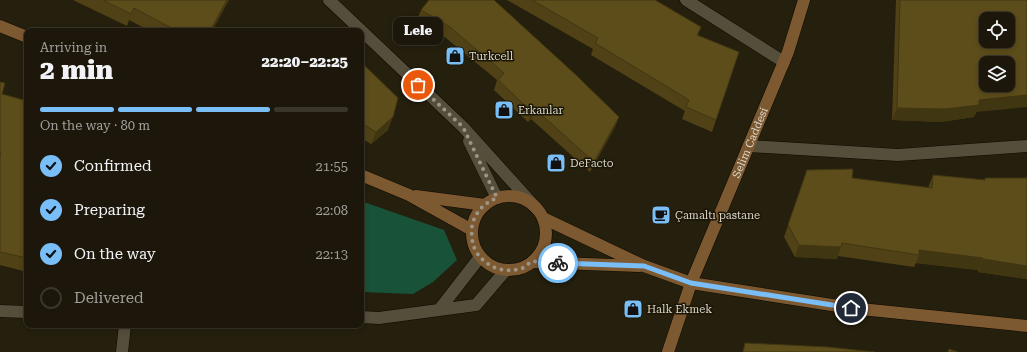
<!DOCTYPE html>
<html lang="en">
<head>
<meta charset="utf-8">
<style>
	:root { --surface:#1c170a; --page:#292418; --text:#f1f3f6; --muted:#a09f9c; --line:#3a362b; --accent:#7abef8 }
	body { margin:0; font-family:"Roboto Serif",serif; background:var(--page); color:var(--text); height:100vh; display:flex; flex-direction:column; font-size:15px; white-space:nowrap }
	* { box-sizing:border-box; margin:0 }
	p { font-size:13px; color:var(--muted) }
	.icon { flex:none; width:22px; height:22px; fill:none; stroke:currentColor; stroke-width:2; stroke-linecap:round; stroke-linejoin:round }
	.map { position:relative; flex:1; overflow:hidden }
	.side { position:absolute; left:24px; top:28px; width:340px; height:300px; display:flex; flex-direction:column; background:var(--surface); border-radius:8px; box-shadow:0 2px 6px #0003,0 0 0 1px var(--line) }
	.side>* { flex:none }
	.controls { position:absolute; left:979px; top:12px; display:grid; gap:8px }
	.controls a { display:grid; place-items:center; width:36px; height:36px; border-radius:8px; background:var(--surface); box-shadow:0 2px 6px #0003,0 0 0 1px var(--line); font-size:20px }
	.pin { position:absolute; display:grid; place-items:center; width:34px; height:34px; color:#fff; margin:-17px; border:2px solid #fff; border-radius:50%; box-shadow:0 1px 4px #0007 }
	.courier { position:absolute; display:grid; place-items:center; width:40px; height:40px; margin:-20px; border:3px solid #7abef8; border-radius:50%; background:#fff; color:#222; box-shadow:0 1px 5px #0007 }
	.bubble { position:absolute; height:28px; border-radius:8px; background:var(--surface); box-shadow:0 2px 6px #0003,0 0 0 1px var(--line); font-size:13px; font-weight:800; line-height:28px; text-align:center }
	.head em { font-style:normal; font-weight:800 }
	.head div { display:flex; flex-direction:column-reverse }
	.head { display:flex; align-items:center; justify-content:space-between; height:68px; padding:0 16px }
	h1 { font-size:26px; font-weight:800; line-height:30px }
	.bar { display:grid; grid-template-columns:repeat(4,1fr); gap:6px 4px; align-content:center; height:48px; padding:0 16px }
	.bar i { height:5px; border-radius:3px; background:var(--line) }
	.bar .active { background:var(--accent) }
	.bar p { grid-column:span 4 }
	ol { padding:0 16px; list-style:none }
	li { display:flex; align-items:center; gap:12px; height:44px }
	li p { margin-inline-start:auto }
	li .icon { padding:4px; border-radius:50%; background:var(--accent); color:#111; stroke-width:4 }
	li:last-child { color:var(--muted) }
	li i { width:22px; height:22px; border:2px solid var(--line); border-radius:50% }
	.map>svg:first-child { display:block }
	.green { fill:#185239 }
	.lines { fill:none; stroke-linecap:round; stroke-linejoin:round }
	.minor-casing { stroke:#0e0900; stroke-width:13 }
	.tertiary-casing { stroke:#0e0900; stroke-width:13 }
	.secondary-casing { stroke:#0e0900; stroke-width:13 }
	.minor { stroke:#554e3b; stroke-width:12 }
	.tertiary { stroke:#554e3b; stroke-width:12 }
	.secondary { stroke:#7d5931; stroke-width:12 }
	.wall { fill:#504216 }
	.shaded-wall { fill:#413612 }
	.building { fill:#5d4d1a; stroke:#413612; fill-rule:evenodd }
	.done { stroke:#9b9688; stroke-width:4; stroke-dasharray:0 7.2 }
	.route { stroke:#7abef8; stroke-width:5 }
	.labels { text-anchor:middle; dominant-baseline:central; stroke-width:3; stroke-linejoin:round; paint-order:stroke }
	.poi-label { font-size:11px; fill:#dad6cb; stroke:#1c1605; text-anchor:start }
	.street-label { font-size:11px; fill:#dad6cb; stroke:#1c1605 }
</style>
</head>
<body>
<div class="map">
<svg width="1027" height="352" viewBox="0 0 1027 352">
	<rect width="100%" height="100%" fill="#251f0d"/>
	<path class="green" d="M361,201L444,230L457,260L433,282L413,294L361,292Z"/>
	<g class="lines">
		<g class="minor-casing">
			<path id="minor" d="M686,0L784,62
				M749,146L898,155L1027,146
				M439,310L480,257
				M0,311L27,312
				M361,317L379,318L476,305L506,270
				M122,352L125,325"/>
		</g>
		<g class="tertiary-casing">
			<path id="tertiary" d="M329,0L463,127L537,209
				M469,141L497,198"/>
		</g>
		<g class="secondary-casing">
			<g id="secondary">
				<path d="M0,26L27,37"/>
				<path d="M361,175L409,195L472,230"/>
				<circle cx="509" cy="233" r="37"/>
				<path d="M416,196L485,205"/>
				<path d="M543,218L644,266L691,283L851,308L1027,326"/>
				<path d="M533,262L639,266"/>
				<path id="s1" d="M668,352L691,283L788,52L804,0"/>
			</g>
		</g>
		<use href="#minor" class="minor"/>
		<use href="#tertiary" class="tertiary"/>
		<use href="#secondary" class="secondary"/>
	</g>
	<path class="wall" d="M73,0H229L212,31H150L129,20L127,26Z
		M507,0H655L701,27L698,35L716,120L712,132L682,119L685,111L591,55L593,49Z
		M896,0H1027L974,117L941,122L892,120Z
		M421,10L619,117L615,127L590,172L531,119L528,122L494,90L497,80L446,38L417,20Z
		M361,62L388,130L371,144L361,138Z
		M0,82L2,94L27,101V272L0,265Z
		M807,170L852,178L928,188L933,175L985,180V178H1027V279L978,272V270L916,263L914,267L838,256L837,259L795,257L784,237Z"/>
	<path class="shaded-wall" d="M227,0H229L212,31H210Z
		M1027,95V107L976,112L974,117L941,122L892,120L897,108Z
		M535,109L531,119L528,122L532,112Z
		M393,117L388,130L371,144L376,132Z
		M619,117L615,127L590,172L594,162Z
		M799,245L841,247L837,259L795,257Z
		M919,250L983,258L978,270L916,263L919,255Z
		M983,259L1027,266V279L978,272Z"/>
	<path class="building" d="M103,0H227L210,31H177L134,8L131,14Z
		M429,0H494L576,75L619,117L594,162L535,109L532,112L498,80L504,73L450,27L421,10Z
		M532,0H655L701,27L697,35L739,52L716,120L686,107L689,100L595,43L598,38Z
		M900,0H1027V95L979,100V105L945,109L897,108ZM986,19H1008V41H986ZM986,63H1008V85H986Z
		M361,62L398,98L393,117L376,132L361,123Z
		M0,82L5,83L2,94L27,101V258L0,252V157L1,153H0Z
		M853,169L852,178L932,188L933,175L985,180V178H1027V266L983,259V258L919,250V255L842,243L841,247L799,245L788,225L807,170Z
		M745,343L828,347L875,352H743Z
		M949,349L958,352H948Z"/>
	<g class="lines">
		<path class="done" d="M418,85L463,127L497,198C484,203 475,212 472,226C471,235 472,245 477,253C487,268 505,274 523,268C526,266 530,262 533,262C540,260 550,262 558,263"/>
		<path class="route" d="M558,263L644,266L691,283L851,308"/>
	</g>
	<defs>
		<g id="shop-square" transform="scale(1)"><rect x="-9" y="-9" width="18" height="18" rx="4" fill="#7abef8" stroke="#1c1605"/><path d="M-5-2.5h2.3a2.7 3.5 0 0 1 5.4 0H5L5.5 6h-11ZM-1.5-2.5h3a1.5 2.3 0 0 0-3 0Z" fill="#111"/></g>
		<g id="cafe-square" transform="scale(1)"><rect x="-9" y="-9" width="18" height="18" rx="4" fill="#7abef8" stroke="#1c1605"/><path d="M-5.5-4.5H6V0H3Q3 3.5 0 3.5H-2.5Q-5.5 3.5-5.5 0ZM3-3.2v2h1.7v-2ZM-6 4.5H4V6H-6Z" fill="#111"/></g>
	</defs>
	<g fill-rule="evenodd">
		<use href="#shop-square" x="455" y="56"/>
		<use href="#shop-square" x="504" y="110"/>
		<use href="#shop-square" x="556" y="163"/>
		<use href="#cafe-square" x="661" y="215"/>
		<use href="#shop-square" x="633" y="309"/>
	</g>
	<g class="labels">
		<g class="poi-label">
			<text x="469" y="56">Turkcell</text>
			<text x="518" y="110">Erkanlar</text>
			<text x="570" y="163">DeFacto</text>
			<text x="675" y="215">Çamaltı pastane</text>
			<text x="647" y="309">Halk Ekmek</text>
		</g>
		<g class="street-label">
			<text stroke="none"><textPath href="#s1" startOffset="225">Selim Caddesi</textPath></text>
		</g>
	</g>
</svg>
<div class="controls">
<a><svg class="icon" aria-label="locate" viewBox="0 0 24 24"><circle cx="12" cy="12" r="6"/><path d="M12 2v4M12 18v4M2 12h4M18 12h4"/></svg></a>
<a><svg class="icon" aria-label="layers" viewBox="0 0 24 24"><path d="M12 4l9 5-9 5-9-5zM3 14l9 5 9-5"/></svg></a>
</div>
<div class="pin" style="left:418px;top:85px;background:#ea580c"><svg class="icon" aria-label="bag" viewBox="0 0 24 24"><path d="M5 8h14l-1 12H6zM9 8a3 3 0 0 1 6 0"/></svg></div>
<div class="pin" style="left:851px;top:308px;background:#1f2937"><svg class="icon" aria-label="home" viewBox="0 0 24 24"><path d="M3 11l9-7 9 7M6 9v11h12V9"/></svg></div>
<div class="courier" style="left:558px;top:263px"><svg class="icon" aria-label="bike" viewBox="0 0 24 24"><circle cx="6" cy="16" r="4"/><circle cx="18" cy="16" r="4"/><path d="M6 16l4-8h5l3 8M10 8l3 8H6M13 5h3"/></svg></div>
<div class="bubble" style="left:393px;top:17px;width:50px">Lele</div>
<section class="side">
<div class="head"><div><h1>2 min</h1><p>Arriving in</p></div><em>22:20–22:25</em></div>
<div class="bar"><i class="active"></i><i class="active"></i><i class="active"></i><i></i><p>On the way · 80 m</p></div>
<ol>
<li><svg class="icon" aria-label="check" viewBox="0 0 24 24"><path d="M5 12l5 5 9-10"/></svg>Confirmed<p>21:55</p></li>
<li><svg class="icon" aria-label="check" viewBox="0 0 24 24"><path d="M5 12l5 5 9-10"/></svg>Preparing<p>22:08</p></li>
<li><svg class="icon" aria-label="check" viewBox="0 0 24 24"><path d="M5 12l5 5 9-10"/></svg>On the way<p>22:13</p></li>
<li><i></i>Delivered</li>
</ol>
</section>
</div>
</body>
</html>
